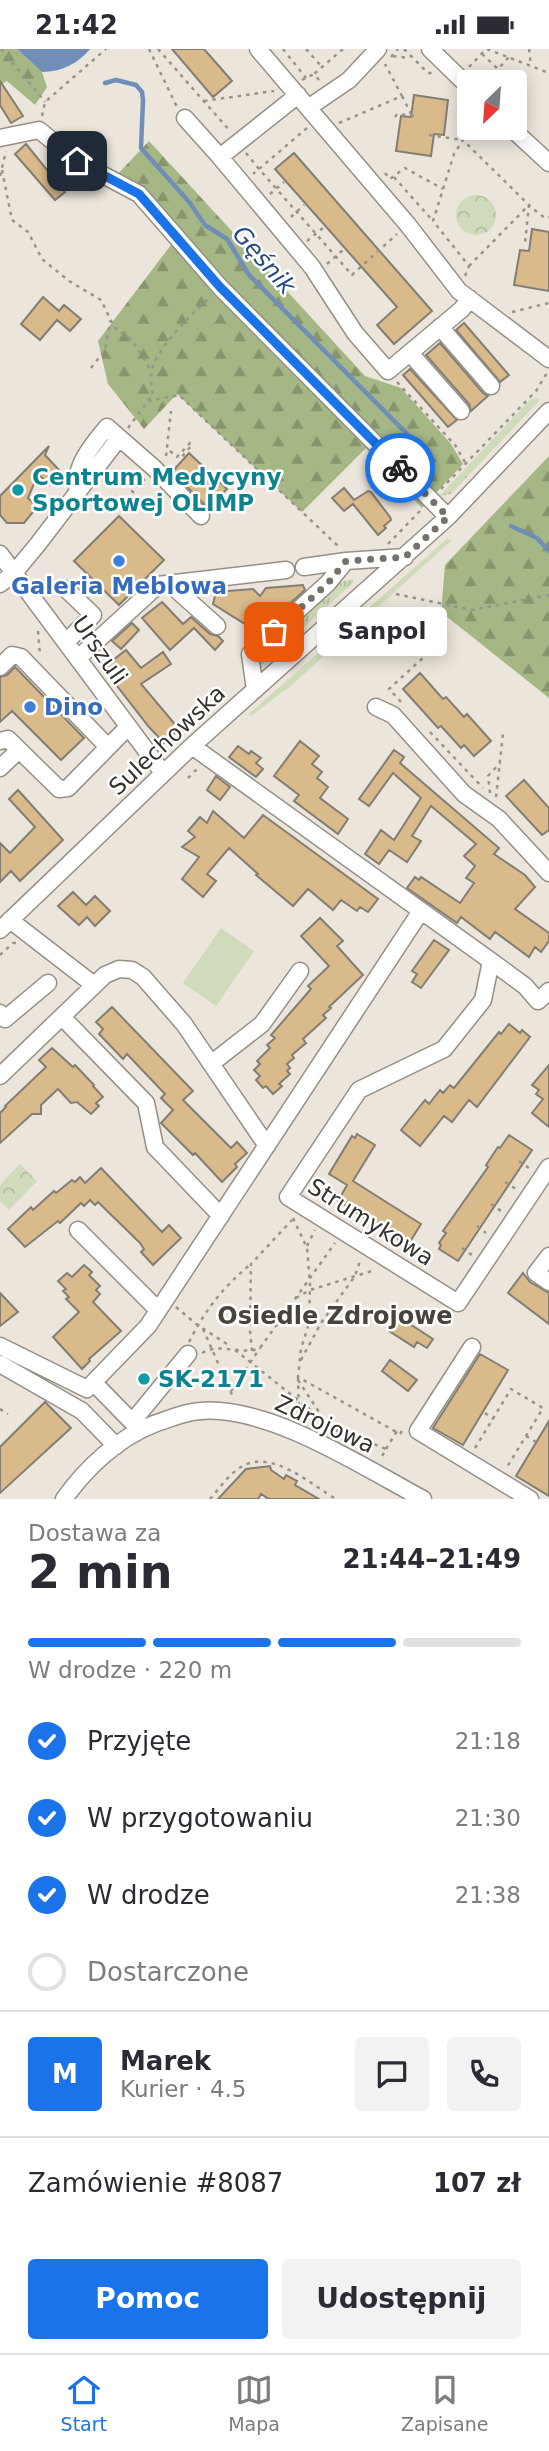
<!DOCTYPE html>
<html lang="pl">
<head>
<meta charset="utf-8">
<style>
	:root { --surface:#fff; --page:#f2f2f3; --text:#2b2b33; --muted:#7c7c81; --line:#e1e1e2; --accent:#1a73e8 }
	body { margin:0; font-family:"DejaVu Sans",sans-serif; background:var(--page); color:var(--text); height:100vh; display:flex; flex-direction:column; font-size:26px; white-space:nowrap }
	* { box-sizing:border-box; margin:0 }
	p { font-size:23px; color:var(--muted) }
	.icon { flex:none; width:38px; height:38px; fill:none; stroke:currentColor; stroke-width:2; stroke-linecap:round; stroke-linejoin:round }
	.map { position:relative; height:1450px; overflow:hidden }
	.panel { display:flex; flex-direction:column; background:var(--surface); flex:1 }
	.panel>* { flex:none }
	.needle { width:46px; rotate:205deg }
	.fabs { position:absolute; left:457px; top:21px; display:grid; gap:14px }
	.fabs a { display:grid; place-items:center; width:70px; height:70px; border-radius:7px; background:var(--surface); box-shadow:0 4px 18px #0003; font-size:35px }
	.pin { position:absolute; display:grid; place-items:center; width:60px; height:60px; color:#fff; margin:-30px; border-radius:14px; box-shadow:0 4px 10px #0006 }
	.courier { position:absolute; display:grid; place-items:center; width:70px; height:70px; margin:-35px; border:5px solid #1a73e8; border-radius:50%; background:#fff; color:#222; box-shadow:0 2px 9px #0007 }
	.bubble { position:absolute; height:49px; border-radius:7px; background:var(--surface); box-shadow:0 4px 18px #0003; font-size:23px; font-weight:700; line-height:49px; text-align:center }
	.headline em { font-style:normal; font-weight:700 }
	.headline div { display:flex; flex-direction:column-reverse }
	.headline { display:flex; align-items:center; justify-content:space-between; height:119px; padding:0 28px }
	h1 { font-size:46px; font-weight:700; line-height:52px }
	.bar { display:grid; grid-template-columns:repeat(4,1fr); gap:10px 7px; align-content:center; height:84px; padding:0 28px }
	.bar i { height:9px; border-radius:5px; background:var(--line) }
	.bar .selected { background:var(--accent) }
	.bar p { grid-column:span 4 }
	.line { display:flex; align-items:center; gap:18px; padding:0 28px; border-top:2px solid var(--line) }
	.line div { flex:1 }
	.round { display:grid; place-items:center; flex:none; width:74px; height:74px; border-radius:7px; background:var(--page) }
	ol { padding:0 28px; list-style:none }
	li { display:flex; align-items:center; gap:21px; height:77px }
	li p { margin-inline-start:auto }
	li .icon { padding:7px; border-radius:50%; background:var(--accent); color:#fff; stroke-width:4 }
	li:last-child { color:var(--muted) }
	li i { width:38px; height:38px; border:4px solid var(--line); border-radius:50% }
	.button { display:flex; gap:14px; margin-top:auto; padding:14px 28px }
	.button a { flex:1; height:80px; border-radius:7px; background:var(--accent); color:#fff; font-size:28px; font-weight:700; line-height:80px; text-align:center }
	.button a+a { background:var(--page); color:var(--text) }
	.status { display:flex; justify-content:space-between; align-items:center; height:49px; padding:0 35px; background:var(--surface); direction:ltr }
	.status svg { height:19px; fill:currentColor }
	.tabs { display:flex; justify-content:space-around; align-items:center; height:98px; border-top:2px solid var(--line); background:var(--surface); font-size:19px; color:var(--muted) }
	.tabs a { display:grid; justify-items:center; gap:4px }
	.tabs .selected { color:var(--accent) }
	.map>svg:first-child { display:block }
	.grass { fill:url(#grass-tufts) }
	.forest { fill:url(#forest-firs) }
	.park { fill:url(#park-crowns) }
	.pitch { fill:#cfdbba }
	.water { fill:#718eb8 }
	.lines { fill:none; stroke-linecap:round; stroke-linejoin:round }
	.stream { stroke:#718eb8; stroke-width:4.5 }
	.building { fill:#d8ba8b; stroke:#837d74; stroke-width:2 }
	.minor-casing { stroke:#959086; stroke-width:19 }
	.path { stroke:#98948c; stroke-width:2.5; stroke-dasharray:3.5 5; stroke-linecap:butt }
	.minor { stroke:#fff; stroke-width:16 }
	.done { stroke:#75716b; stroke-width:7; stroke-dasharray:0 12.6 }
	.route { stroke:#1a73e8; stroke-width:9 }
	.culture-dot { fill:#0f9aa8; stroke:#fff; stroke-width:2.5 }
	.shop-dot { fill:#3f7fe0; stroke:#fff; stroke-width:2.5 }
	.labels { text-anchor:middle; dominant-baseline:central; stroke-width:5; stroke-linejoin:round; paint-order:stroke }
	.culture-label { font-size:23px; font-weight:bold; fill:#0d838f; stroke:#fff; text-anchor:start }
	.shop-label { font-size:23px; font-weight:bold; fill:#366cbe; stroke:#fff }
	.street-label { font-size:23px; fill:#35322e; stroke:#fff }
	.water-label { font-size:24px; font-style:italic; fill:#264c83; stroke:#fff }
	.neighbourhood-label { font-size:24px; font-weight:bold; fill:#48433b; stroke:#fff }
</style>
</head>
<body>
<div class="status"><b>21:42</b><svg viewBox="0 0 49 12"><path d="M0 12V9h3v3zM5 12V6h3v6zM10 12V3h3v9zM15 12V0h3v12zM26 1h20v11H26zM47 4h2v5h-2z"/></svg></div>
<div class="map">
<svg width="549" height="1450" viewBox="0 0 549 1450">
	<defs>
		<pattern id="grass-tufts" width="24" height="20" patternUnits="userSpaceOnUse" patternTransform="scale(1.75)"><rect width="24" height="20" fill="#cfdbba"/><path d="M3 7l-1-3M5 7V3M7 7l1-3M15 17l-1-3M17 17v-4M19 17l1-3" fill="none" stroke="#b2bca0"/></pattern>
		<pattern id="forest-firs" width="22" height="20" patternUnits="userSpaceOnUse" patternTransform="scale(1.75)"><rect width="22" height="20" fill="#a5b785"/><path d="M5 1l3.5 6h-7zM16 11l3.5 6h-7z" fill="#87956d"/></pattern>
		<pattern id="park-crowns" width="20" height="18" patternUnits="userSpaceOnUse" patternTransform="scale(1.75)"><rect width="20" height="18" fill="#cfdbba"/><path d="M2 6a3 3 0 1 1 6 0M12 15a3 3 0 1 1 6 0" fill="none" stroke="#b2bca0"/></pattern>
	</defs>
	<rect width="100%" height="100%" fill="#ebe5db"/>
	<path class="grass" d="M538,349L540,351L451,445L439,447L531,350Z
		M448,489L451,492L292,636L251,667L249,665Z
		M353,530V534L259,618L256,612L262,602L335,534Z"/>
	<path class="forest" d="M0,0H17L42,23L47,38L35,56L7,32L0,36Z
		M149,92L365,327L401,339L451,395L463,415L422,459L366,399L302,463L177,345L144,380L108,335L98,292L174,192L114,129Z
		M549,407V649L441,563L445,516Z"/>
	<path class="park" d="M456 166a20 20 0 1 1 40 0a20 20 0 1 1-40 0Z
		M20,1115L37,1132L9,1161L0,1152V1136Z"/>
	<path class="pitch" d="M221,879L254,902L216,957L183,934Z"/>
	<path class="water" d="M17,0H90C79,14 61,23 42,23Z"/>
	<g class="lines">
		<path class="stream" d="M105,34L116,31L136,36L142,43L143,51L141,99L190,154L205,176L227,190L249,226L434,412
			M511,477L537,489L549,502"/>
	</g>
	<path class="building" d="M172,0H204L232,32L213,48Z
		M0,32L23,67L11,74L0,56Z
		M414,46L448,51L444,86L434,85L431,107L396,102L401,67L411,68Z
		M26,95L65,143L55,151L15,105Z
		M294,104L432,262L394,295L377,276L397,258L275,120Z
		M532,180L549,183V242L514,236L520,201L529,202Z
		M43,248L59,262L64,256L81,270L70,282L57,271L40,291L21,275Z
		M464,274L509,326L500,333L456,281Z
		M440,294L483,344L488,347L471,362L469,355L426,306Z
		M410,320L457,371L448,378L403,326Z
		M49,397L45,406L61,423L49,436L38,425L28,449L37,458L24,474H7L0,466V447Z
		M189,404L227,440L208,459L172,423Z
		M344,439L354,451L368,442L371,443L390,468L391,471L384,477L386,479L378,486L353,455L344,462L332,449Z
		M119,467L164,511L119,556L74,512Z
		M303,536L305,541L266,576L262,572L256,582L213,555L216,543L253,540L260,547L266,539Z
		M162,553L183,575L191,568L210,585L218,587L223,592L215,601L194,579L170,601L142,569Z
		M132,574L139,581L121,600L112,592Z
		M126,601L141,619L163,603L171,615L141,635L179,680L164,694L149,678L103,619Z
		M15,618L84,689L61,711L12,662L0,673V628L7,626Z
		M420,624L443,650L446,648L464,668L467,665L491,692L474,707L464,696L461,699L441,677L438,679L403,640Z
		M300,692L319,707L312,715L322,723L317,729L328,738L320,749L348,770L338,785L294,752L299,746L274,727Z
		M238,697L249,705L251,702L261,709L256,714L263,720L256,728L229,708Z
		M394,701L404,708L400,714L499,799L494,805L525,826L535,838L515,860L549,884V892L541,903L535,898L529,908L495,883L490,890L461,868L457,874L407,839L415,828L419,831L421,828L460,854L474,834L466,829L475,817L464,807L476,795L431,757L412,787L421,792L407,813L389,801L379,815L365,805L381,781L394,791L421,749L393,724L369,757L359,750Z
		M216,727L230,738L220,751L207,741Z
		M524,731L549,759V781L542,786L506,747Z
		M18,741L63,791L20,832L11,822L0,833V794L10,804L35,778L9,750Z
		M213,762L244,789L263,766L378,850L368,863L360,858L357,862L341,851L333,861L308,840L293,857L256,826L258,825L229,799L207,825L216,832L203,848L182,830L199,808L182,798L195,788L188,782L200,768L207,774Z
		M73,843L86,856L95,847L110,862L95,877L87,868L79,876L58,857Z
		M320,869L343,892L337,897L363,926L329,958L331,959L323,966L326,969L303,990L306,994L292,1006L294,1009L287,1015L290,1019L287,1022L290,1025L279,1035L282,1037L273,1045L266,1037L263,1039L256,1031L260,1027L254,1021L260,1015L257,1012L270,999L267,996L275,989L271,986L311,940L308,937L329,917L301,887Z
		M434,891L449,901L421,939L412,933L417,925L412,922Z
		M112,958L193,1042L183,1051L231,1099L237,1093L247,1104L235,1115L237,1118L222,1133L195,1104L193,1106L161,1074L173,1061L161,1049L165,1045L127,1005L123,1010L99,985L103,980L96,973Z
		M509,975L520,984L522,981L530,988L477,1058L469,1051L452,1073L444,1067L420,1097L401,1081L425,1051L429,1055L440,1041L443,1044L450,1036L454,1039L499,983L501,985Z
		M52,999L73,1018L75,1016L94,1036L93,1037L103,1048L96,1054L99,1057L91,1065L77,1053L71,1054L58,1040L41,1056V1065H32L0,1094V1064L6,1058L5,1057L46,1018L39,1011Z
		M549,1016V1078L532,1064L543,1050L536,1045L539,1041L532,1036Z
		M357,1085L375,1096L353,1132L421,1175L408,1196L338,1152L347,1136L329,1125L352,1087L355,1089Z
		M509,1086L532,1101L458,1212L439,1200L441,1196L439,1194L446,1184L443,1182L488,1118L486,1116L498,1098L500,1099Z
		M101,1119L162,1183L169,1176L181,1189L153,1216L141,1203L144,1200L140,1194L98,1153L95,1156L90,1151L84,1157L81,1154L60,1174L58,1172L25,1198L8,1180L31,1158L33,1161L54,1142L56,1144L72,1131L75,1133L80,1128L85,1134Z
		M84,1216L92,1223L89,1226L100,1237L96,1241L100,1245L93,1253L121,1282L89,1310L90,1312L82,1320L53,1288L79,1263L66,1250L69,1248L63,1242L66,1240L58,1232L67,1224L72,1228Z
		M523,1224L530,1233L549,1244V1275L508,1244Z
		M0,1244L18,1263L0,1277Z
		M399,1268L433,1290L427,1299L417,1293L414,1298L389,1282Z
		M480,1305L508,1321L463,1396L433,1379Z
		M390,1311L417,1331L408,1342L382,1322Z
		M45,1353L71,1379L0,1444V1398Z
		M549,1372V1447L516,1427Z
		M270,1417L271,1421L284,1430L286,1426L297,1432L295,1436L319,1450H269L261,1445L258,1450H218L246,1420Z"/>
	<g class="lines">
		<g class="minor-casing">
			<path id="minor" d="M258,0L408,176L459,242L549,310
				M430,0L469,38
				M298,46L220,108L312,218L355,284L388,322L462,260L469,249
				M308,59L349,31L378,0
				M185,69L220,108
				M511,79L549,114
				M0,89L39,81L77,112L139,145L220,238L448,468
				M440,278L491,337
				M410,304L461,362
				M78,444C72,419 92,396 107,378L154,419L201,467
				M0,505L163,724
				M304,518L346,512L405,508
				M0,535L14,524L38,495L119,389
				M170,535L217,577
				M66,540L93,566L67,592
				M78,609L158,536L286,521
				M0,618L12,606L21,608L107,697
				M255,641L250,605L328,534L346,512
				M376,658L393,666L464,745L499,770L549,824
				M0,692L8,690L59,740L68,739L128,678
				M192,697L491,912L525,937L538,952L549,942
				M0,719L19,701
				M10,871L94,936
				M0,881L192,697L448,468L549,362
				M491,912L483,951L444,1000L359,1041L288,1148L458,1254L549,1118
				M0,964L5,970L48,934
				M62,968L146,1054L155,1098L221,1167
				M212,1014L262,975L300,922
				M0,1027L105,926L119,920L132,921L143,928L184,975L267,1097
				M78,1181L158,1261
				M549,1207L536,1224L549,1233
				M0,1297L87,1340L148,1277L421,862
				M472,1298L418,1382L530,1450
				M0,1315L82,1362L116,1397
				M94,1334L138,1379
				M133,1372L188,1305
				M64,1450C86,1419 118,1389 154,1375C169,1370 184,1363 200,1362C269,1356 363,1418 423,1450"/>
		</g>
		<path class="path" d="M1,0L45,53
			M149,0L177,58
			M158,0L230,82
			M283,0L306,29
			M306,0L322,18
			M404,0L428,24H432
			M487,0L549,24
			M529,0L531,17
			M482,5L498,20L509,8
			M393,7L410,9
			M391,8L398,0
			M469,18L486,0
			M302,31L314,25
			M319,31L314,25L343,0
			M402,47L412,67
			M204,52L274,42
			M42,67L45,53L106,0
			M395,68L397,65L416,67
			M339,74L402,47L385,15
			M307,79L259,120L352,226L397,185
			M429,86L463,91L474,79
			M246,104L259,120L253,125
			M2,121L12,171L28,183L42,210L69,232L101,251L114,278L132,291L152,323
			M385,124L390,130L405,119L443,140
			M0,127L6,102
			M394,128L433,172
			M270,145L284,133
			M291,168L304,156
			M307,192L323,179
			M327,215L343,201
			M469,217L529,156L525,194
			M465,227L469,217L433,172L454,105L463,91L533,160L545,169L549,168
			M512,263L549,254
			M91,319L105,301L110,272
			M397,333L455,396L466,415
			M148,352L179,346L339,498
			M128,379L153,345C151,336 150,325 153,317C164,290 191,267 211,247
			M170,402L177,408L190,394L192,396L179,411
			M166,407L171,362
			M145,430L132,442L149,458
			M441,440L536,342L547,324
			M388,495L420,462
			M396,545L472,561L549,546
			M38,582L40,606
			M416,598L424,571
			M401,653L389,640L425,607
			M430,683L483,739
			M188,729L198,719
			M490,744L488,727L500,714
			M496,748L503,685
			M0,906L13,894H16
			M519,1112L529,1119
			M505,1133L516,1140
			M491,1155L501,1162
			M293,1169L307,1199L310,1235L309,1274L301,1300L298,1328L400,1385L402,1382
			M477,1177L486,1184
			M307,1197L315,1181
			M462,1199L472,1206
			M296,1249L310,1241L375,1221
			M176,1258L196,1275L230,1297
			M203,1280L233,1348
			M189,1293C205,1261 224,1237 251,1215
			M235,1301L351,1393
			M252,1302L250,1282L251,1215L292,1171
			M202,1304C222,1293 241,1307 260,1299L335,1194
			M301,1311L321,1274L355,1227L361,1209
			M298,1328L299,1370
			M298,1331L323,1369
			M231,1342L260,1299
			M0,1360L8,1365
			M485,1364L493,1370
			M335,1379L386,1400L380,1411
			M526,1387L536,1393
			M475,1399L511,1340L543,1359L507,1418
			M386,1400L397,1382
			M210,1450C219,1440 229,1425 241,1418C271,1399 310,1435 336,1450
			M265,1450H266"/>
		<use href="#minor" class="minor"/>
	</g>
	<g class="lines">
		<path class="done" d="M274,583L328,534L346,512L405,508L448,468L400,419"/>
		<path class="route" d="M77,112L139,145L220,238L400,419"/>
	</g>
	<g class="culture-dot">
		<circle cx="18" cy="441" r="7"/>
		<circle cx="144" cy="1330" r="7"/>
	</g>
	<g class="shop-dot">
		<circle cx="119" cy="512" r="7"/>
		<circle cx="30" cy="658" r="7"/>
	</g>
	<g class="labels">
		<g class="culture-label">
			<text x="32" y="428">Centrum Medycyny<tspan x="32" dy="26">Sportowej OLIMP</tspan></text>
			<text x="158" y="1330">SK-2171</text>
		</g>
		<g class="shop-label">
			<text x="119" y="537">Galeria Meblowa</text>
			<text x="44" y="658" text-anchor="start">Dino</text>
		</g>
		<g class="street-label">
			<text transform="translate(100 601) rotate(55)">Urszuli</text>
			<text transform="translate(167 691) rotate(-43)">Sulechowska</text>
			<text transform="translate(371 1173) rotate(32)">Strumykowa</text>
			<text transform="translate(325 1375) rotate(25)">Zdrojowa</text>
		</g>
		<g class="water-label">
			<text transform="translate(264 211) rotate(49)">Gęśnik</text>
		</g>
		<g class="neighbourhood-label">
			<text x="335" y="1267">Osiedle Zdrojowe</text>
		</g>
	</g>
</svg>
<div class="fabs">
<a><svg class="needle" viewBox="-14 -14 28 28"><path d="M0-13l5 13h-10z" fill="#e53935"/><path d="M0 13l5-13h-10z" fill="#7c7c81"/></svg></a>
</div>
<div class="pin" style="left:274px;top:583px;background:#ea580c"><svg class="icon" aria-label="bag" viewBox="0 0 24 24"><path d="M5 8h14l-1 12H6zM9 8a3 3 0 0 1 6 0"/></svg></div>
<div class="pin" style="left:77px;top:112px;background:#1f2937"><svg class="icon" aria-label="home" viewBox="0 0 24 24"><path d="M3 11l9-7 9 7M6 9v11h12V9"/></svg></div>
<div class="courier" style="left:400px;top:419px"><svg class="icon" aria-label="bike" viewBox="0 0 24 24"><circle cx="6" cy="16" r="4"/><circle cx="18" cy="16" r="4"/><path d="M6 16l4-8h5l3 8M10 8l3 8H6M13 5h3"/></svg></div>
<div class="bubble" style="left:317px;top:558px;width:130px">Sanpol</div>
</div>
<section class="panel">
<div class="headline"><div><h1>2 min</h1><p>Dostawa za</p></div><em>21:44–21:49</em></div>
<div class="bar"><i class="selected"></i><i class="selected"></i><i class="selected"></i><i></i><p>W drodze · 220 m</p></div>
<ol>
<li><svg class="icon" aria-label="check" viewBox="0 0 24 24"><path d="M5 12l5 5 9-10"/></svg>Przyjęte<p>21:18</p></li>
<li><svg class="icon" aria-label="check" viewBox="0 0 24 24"><path d="M5 12l5 5 9-10"/></svg>W przygotowaniu<p>21:30</p></li>
<li><svg class="icon" aria-label="check" viewBox="0 0 24 24"><path d="M5 12l5 5 9-10"/></svg>W drodze<p>21:38</p></li>
<li><i></i>Dostarczone</li>
</ol>
<div class="line" style="height:126px"><b class="round" style="background:var(--accent);color:#fff">M</b><div><b>Marek</b><p>Kurier · 4.5</p></div><a class="round"><svg class="icon" aria-label="chat" viewBox="0 0 24 24"><path d="M4 5h16v11H9l-5 4z"/></svg></a><a class="round"><svg class="icon" aria-label="phone" viewBox="0 0 24 24"><path d="M5 4h4l2 5-3 2q2 4 5 5l2-3 5 2v4C11 20 4 13 5 4z"/></svg></a></div>
<div class="line" style="height:91px"><div>Zamówienie #8087</div><b>107 zł</b></div>
<div class="button"><a>Pomoc</a><a>Udostępnij</a></div>
</section>
<nav class="tabs">
<a class="selected"><svg class="icon" aria-label="home" viewBox="0 0 24 24"><path d="M3 11l9-7 9 7M6 9v11h12V9"/></svg>Start</a>
<a><svg class="icon" aria-label="map" viewBox="0 0 24 24"><path d="M3 6l6-2 6 2 6-2v14l-6 2-6-2-6 2zM9 4v14M15 6v14"/></svg>Mapa</a>
<a><svg class="icon" aria-label="saved" viewBox="0 0 24 24"><path d="M7 4h10v16l-5-4-5 4z"/></svg>Zapisane</a>
</nav>
</body>
</html>
